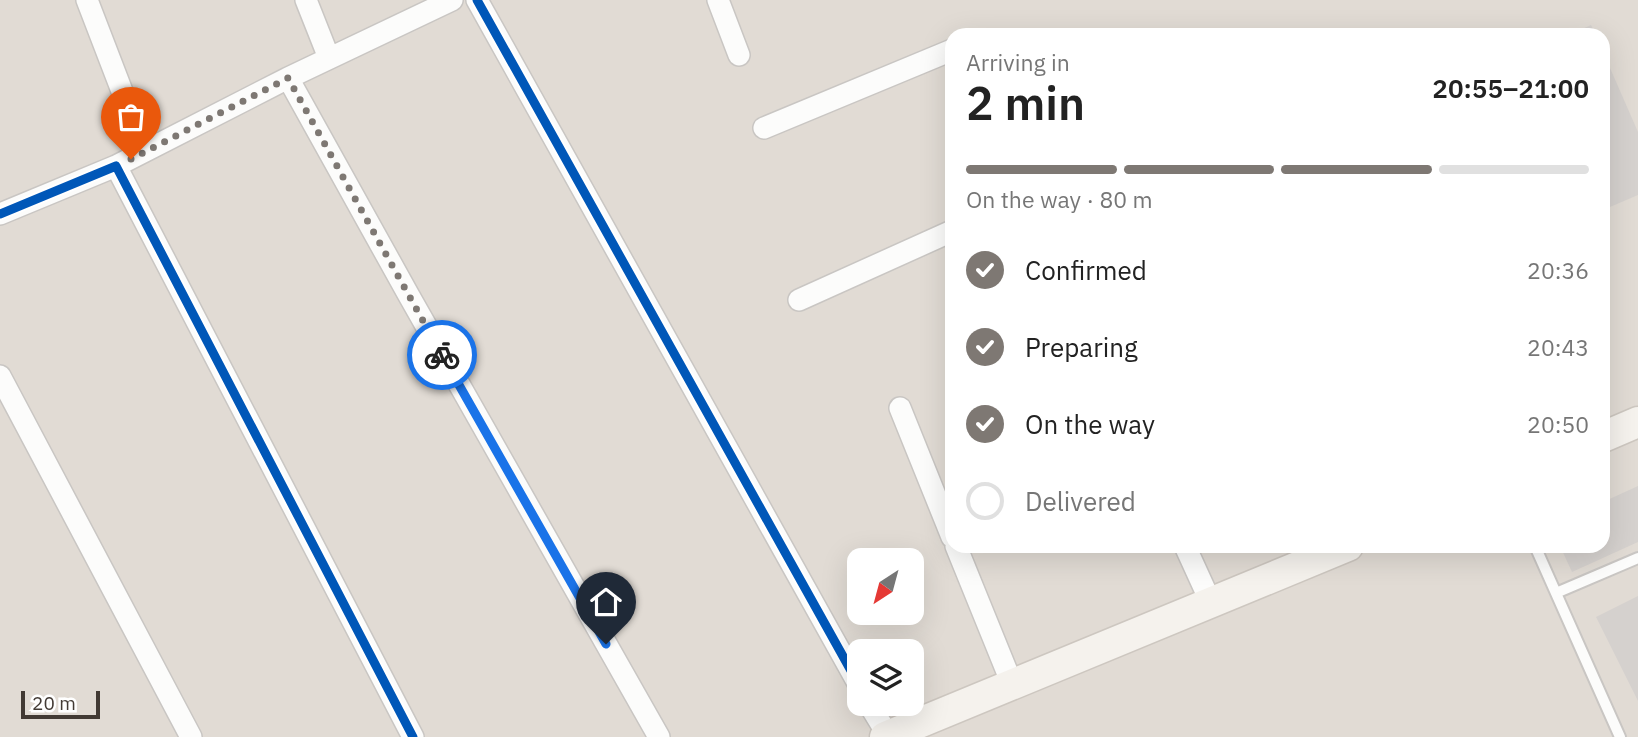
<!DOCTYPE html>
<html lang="en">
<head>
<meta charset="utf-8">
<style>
	:root { --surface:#fff; --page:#f6f6f6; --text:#222; --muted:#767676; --line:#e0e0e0; --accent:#7e7873 }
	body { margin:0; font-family:"IBM Plex Sans",sans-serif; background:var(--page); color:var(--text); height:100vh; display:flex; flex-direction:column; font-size:26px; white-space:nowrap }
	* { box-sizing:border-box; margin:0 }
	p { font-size:23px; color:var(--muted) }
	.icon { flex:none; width:38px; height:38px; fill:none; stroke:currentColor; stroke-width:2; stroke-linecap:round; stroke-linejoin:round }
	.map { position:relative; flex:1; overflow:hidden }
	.drawer { position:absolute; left:945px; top:28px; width:665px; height:525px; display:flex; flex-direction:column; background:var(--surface); border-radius:21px; box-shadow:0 7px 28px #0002 }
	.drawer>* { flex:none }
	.needle { width:46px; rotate:216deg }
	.buttons { position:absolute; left:847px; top:548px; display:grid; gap:14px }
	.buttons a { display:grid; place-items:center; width:77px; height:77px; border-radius:14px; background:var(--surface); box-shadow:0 7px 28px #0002; font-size:35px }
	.scale { position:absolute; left:21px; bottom:18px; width:79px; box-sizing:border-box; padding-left:7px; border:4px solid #423a34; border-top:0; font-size:19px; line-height:24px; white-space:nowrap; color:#423a34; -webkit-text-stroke:5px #fff; paint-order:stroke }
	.pin { position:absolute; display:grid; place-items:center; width:60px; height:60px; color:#fff; margin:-72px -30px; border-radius:50% 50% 50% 0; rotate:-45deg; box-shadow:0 0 7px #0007 }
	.pin .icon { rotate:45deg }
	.courier { position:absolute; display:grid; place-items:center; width:70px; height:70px; margin:-35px; border:5px solid #1a73e8; border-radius:50%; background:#fff; color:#222; box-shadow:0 2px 9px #0007 }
	.summary em { font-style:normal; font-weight:600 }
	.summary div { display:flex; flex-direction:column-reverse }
	.summary { display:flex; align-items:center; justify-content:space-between; height:119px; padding:0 21px }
	h1 { font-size:46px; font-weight:600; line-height:52px }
	.bar { display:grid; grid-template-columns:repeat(4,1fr); gap:10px 7px; align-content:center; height:84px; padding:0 21px }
	.bar i { height:9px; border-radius:5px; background:var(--line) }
	.bar .selected { background:var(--accent) }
	.bar p { grid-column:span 4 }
	ol { padding:0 21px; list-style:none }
	li { display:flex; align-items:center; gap:21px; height:77px }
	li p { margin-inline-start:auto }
	li .icon { padding:7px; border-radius:50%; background:var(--accent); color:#fff; stroke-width:4 }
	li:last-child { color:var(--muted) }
	li i { width:38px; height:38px; border:4px solid var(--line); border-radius:50% }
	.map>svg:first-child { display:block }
	.residential { fill:#e1dbd4; fill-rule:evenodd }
	.building { fill:#d5d1ce }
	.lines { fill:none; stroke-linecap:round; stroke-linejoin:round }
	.lane-casing { stroke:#c9c6c3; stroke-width:14 }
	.street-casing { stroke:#c9c6c3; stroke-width:24 }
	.secondary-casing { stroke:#cdc7c0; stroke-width:33 }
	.lane { stroke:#fcfcfb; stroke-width:10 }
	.street { stroke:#fcfcfb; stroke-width:21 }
	.secondary { stroke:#f5f2ed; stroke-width:30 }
	.cycleway-casing { stroke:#fff; stroke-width:13 }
	.cycleway { stroke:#0057b8; stroke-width:9 }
	.done { stroke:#7e7873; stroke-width:7; stroke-dasharray:0 12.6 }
	.route { stroke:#1a73e8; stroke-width:9 }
</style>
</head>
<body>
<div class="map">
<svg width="1638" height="737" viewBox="0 0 1638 737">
	<rect width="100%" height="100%" fill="#edeae7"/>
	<path class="residential" d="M0,0H1638V737H0ZM952,35H1603V546H952ZM859,560H912V612H859ZM859,651H912V704H859Z"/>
	<path class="building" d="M1591,25L1596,35H1569Z
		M1603,52L1638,132V195L1603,210Z
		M1638,486V542L1572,572L1560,546H1603V502Z
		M1638,596V701L1596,617Z"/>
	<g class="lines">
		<g class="lane-casing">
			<path id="lane" d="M1535,546L1620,737
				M1556,593L1638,558"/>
		</g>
		<g class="street-casing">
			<path id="street" d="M87,0L145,151
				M306,0L329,58
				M477,0L859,685
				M718,0L739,55
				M288,78L408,294L659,737
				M764,128L952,50
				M116,166L288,78L452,0
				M0,214L116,166L413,737
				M799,300L952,231
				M0,376L191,737
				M900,408L952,537
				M956,546L1012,684
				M1185,546L1211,603
				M869,704L889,737"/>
		</g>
		<g class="secondary-casing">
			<path id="secondary" d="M1603,437L1638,422
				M885,737L1348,546"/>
		</g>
		<use href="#lane" class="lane"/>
		<use href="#street" class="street"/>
		<use href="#secondary" class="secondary"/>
		<g class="cycleway-casing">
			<path id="cycleway" d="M477,0L859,685
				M0,214L116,166L413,737"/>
		</g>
		<use href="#cycleway" class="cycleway"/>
	</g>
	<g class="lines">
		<path class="done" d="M131,159L288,78L442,355"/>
		<path class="route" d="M442,355L606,644"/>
	</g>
</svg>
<div class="buttons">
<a><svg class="needle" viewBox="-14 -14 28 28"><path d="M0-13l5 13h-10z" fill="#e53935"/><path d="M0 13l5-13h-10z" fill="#767676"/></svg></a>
<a><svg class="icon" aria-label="layers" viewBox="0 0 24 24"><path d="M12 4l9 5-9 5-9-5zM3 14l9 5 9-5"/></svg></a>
</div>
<div class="scale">20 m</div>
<div class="pin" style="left:131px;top:159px;background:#ea580c"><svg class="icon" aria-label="bag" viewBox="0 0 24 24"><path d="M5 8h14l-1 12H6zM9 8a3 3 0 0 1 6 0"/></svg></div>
<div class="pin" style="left:606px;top:644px;background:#1f2937"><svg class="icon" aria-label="home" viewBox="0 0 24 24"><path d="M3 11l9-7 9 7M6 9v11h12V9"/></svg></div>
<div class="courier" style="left:442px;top:355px"><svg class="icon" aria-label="bike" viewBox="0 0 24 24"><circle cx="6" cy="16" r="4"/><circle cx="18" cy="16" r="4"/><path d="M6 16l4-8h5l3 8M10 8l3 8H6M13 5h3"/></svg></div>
<section class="drawer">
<div class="summary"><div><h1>2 min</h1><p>Arriving in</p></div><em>20:55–21:00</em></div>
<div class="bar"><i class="selected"></i><i class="selected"></i><i class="selected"></i><i></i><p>On the way · 80 m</p></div>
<ol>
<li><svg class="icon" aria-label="check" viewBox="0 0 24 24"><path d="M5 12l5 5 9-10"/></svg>Confirmed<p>20:36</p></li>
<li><svg class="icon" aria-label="check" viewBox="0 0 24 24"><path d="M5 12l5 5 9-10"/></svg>Preparing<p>20:43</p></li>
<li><svg class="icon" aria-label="check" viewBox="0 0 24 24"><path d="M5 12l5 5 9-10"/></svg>On the way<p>20:50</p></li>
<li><i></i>Delivered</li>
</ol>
</section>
</div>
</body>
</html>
